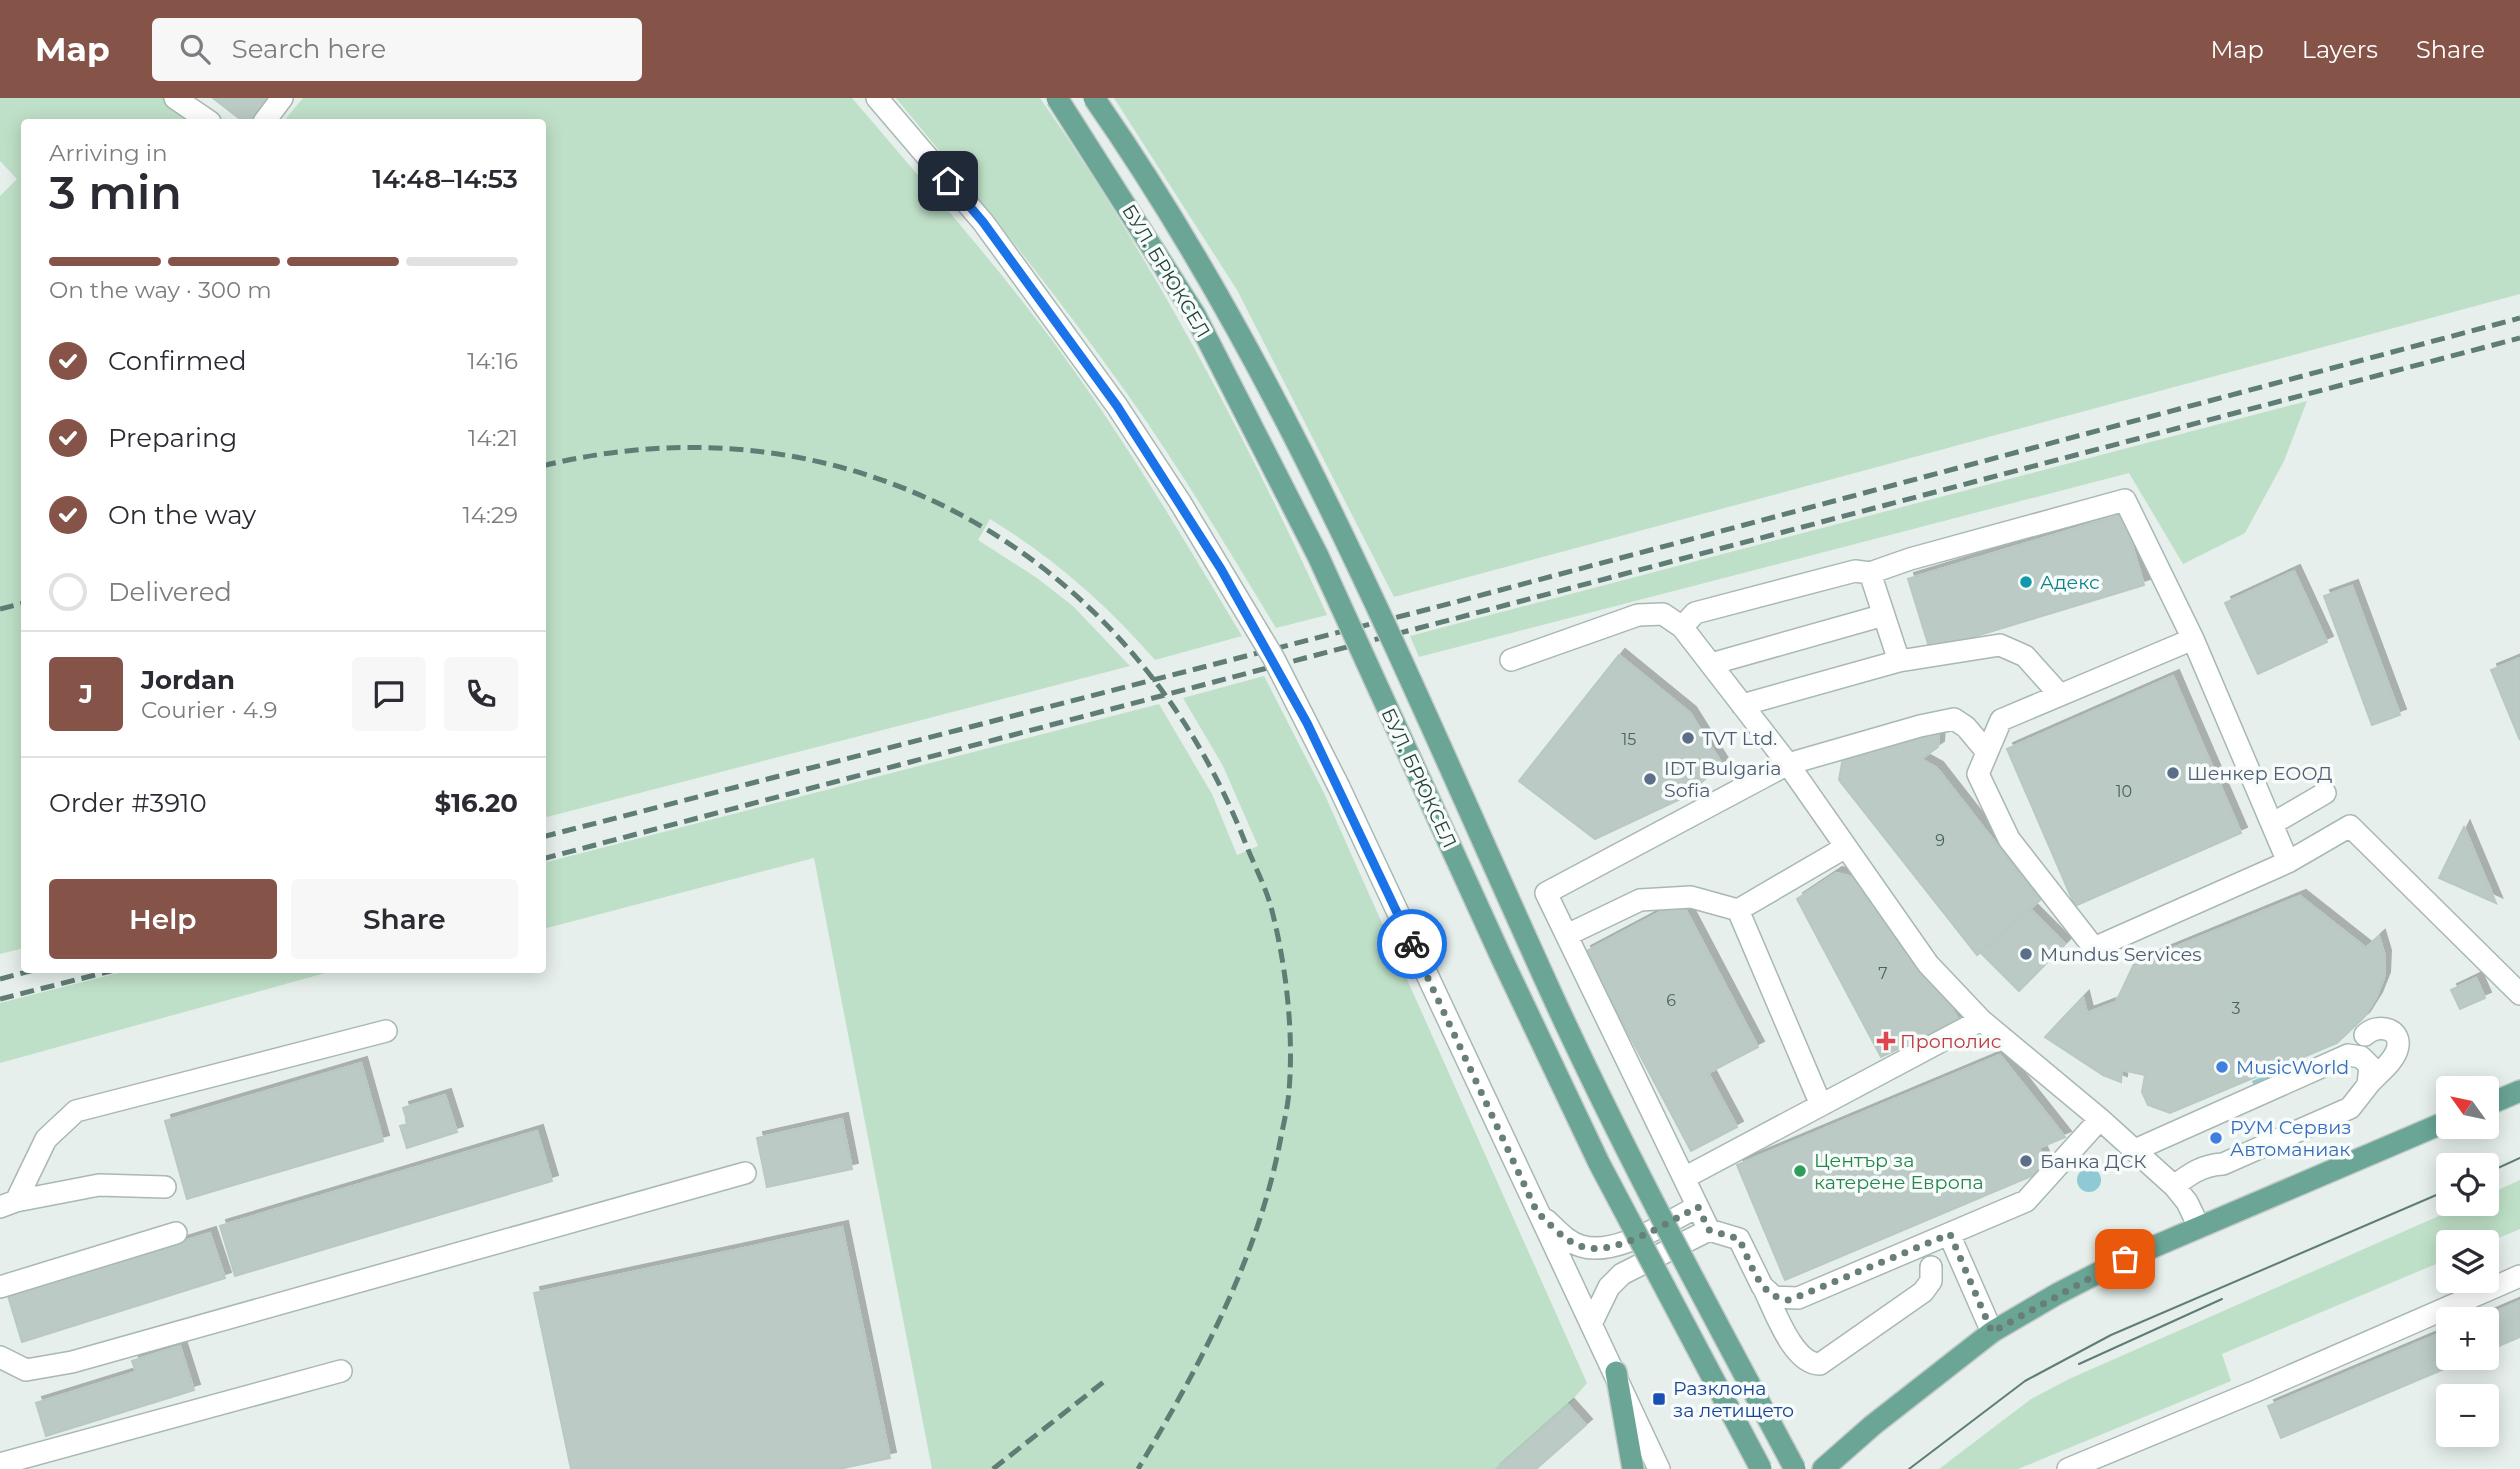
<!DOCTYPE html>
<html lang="en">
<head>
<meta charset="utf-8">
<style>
	:root { --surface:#fff; --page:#f7f7f7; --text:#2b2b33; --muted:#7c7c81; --line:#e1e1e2; --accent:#855347 }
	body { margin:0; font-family:Montserrat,sans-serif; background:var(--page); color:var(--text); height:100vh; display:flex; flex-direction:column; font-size:26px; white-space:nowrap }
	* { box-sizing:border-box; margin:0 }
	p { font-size:23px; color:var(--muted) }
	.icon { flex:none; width:38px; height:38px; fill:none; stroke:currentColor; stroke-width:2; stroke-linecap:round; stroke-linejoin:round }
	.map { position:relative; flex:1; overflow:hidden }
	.side { position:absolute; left:21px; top:21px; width:525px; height:854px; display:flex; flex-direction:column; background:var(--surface); border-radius:7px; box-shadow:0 4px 18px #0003 }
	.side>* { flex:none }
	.needle { width:46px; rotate:303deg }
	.controls { position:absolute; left:2436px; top:978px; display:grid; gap:14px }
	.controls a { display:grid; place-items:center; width:63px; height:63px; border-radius:7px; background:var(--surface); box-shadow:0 4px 18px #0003; font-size:35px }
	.pin { position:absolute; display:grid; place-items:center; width:60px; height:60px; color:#fff; margin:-30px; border-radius:14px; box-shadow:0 4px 10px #0006 }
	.courier { position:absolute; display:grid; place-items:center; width:70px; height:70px; margin:-35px; border:5px solid #1a73e8; border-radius:50%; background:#fff; color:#222; box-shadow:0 2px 9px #0007 }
	.overview em { font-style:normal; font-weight:600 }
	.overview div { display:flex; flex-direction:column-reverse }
	.overview { display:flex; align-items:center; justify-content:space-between; height:119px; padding:0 28px }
	h1 { font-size:46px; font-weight:600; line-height:52px }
	.bar { display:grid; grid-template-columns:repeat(4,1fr); gap:10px 7px; align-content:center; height:84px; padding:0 28px }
	.bar i { height:9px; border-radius:5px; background:var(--line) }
	.bar .on { background:var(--accent) }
	.bar p { grid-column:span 4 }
	.line { display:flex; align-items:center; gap:18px; padding:0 28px; border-top:2px solid var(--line) }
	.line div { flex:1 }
	.round { display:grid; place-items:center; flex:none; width:74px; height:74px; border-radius:7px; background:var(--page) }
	ol { padding:0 28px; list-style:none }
	li { display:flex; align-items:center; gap:21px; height:77px }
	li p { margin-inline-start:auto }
	li .icon { padding:7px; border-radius:50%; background:var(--accent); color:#fff; stroke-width:4 }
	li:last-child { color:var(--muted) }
	li i { width:38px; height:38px; border:4px solid var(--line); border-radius:50% }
	.cta { display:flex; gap:14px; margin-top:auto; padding:14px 28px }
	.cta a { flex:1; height:80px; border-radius:7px; background:var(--accent); color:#fff; font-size:28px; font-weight:600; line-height:80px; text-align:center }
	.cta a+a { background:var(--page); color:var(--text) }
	header { display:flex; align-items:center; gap:42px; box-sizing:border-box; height:98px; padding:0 35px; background:var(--accent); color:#fff }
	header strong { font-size:33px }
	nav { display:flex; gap:38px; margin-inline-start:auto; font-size:24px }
	.search { width:490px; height:63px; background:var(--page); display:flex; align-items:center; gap:18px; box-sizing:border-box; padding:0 24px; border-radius:7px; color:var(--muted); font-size:26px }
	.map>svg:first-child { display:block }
	.green { fill:#bfe0c8 }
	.water { fill:#8ec9d4 }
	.building { fill:#bbcac4; stroke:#b8c9c2; stroke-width:2; filter:url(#shadow) }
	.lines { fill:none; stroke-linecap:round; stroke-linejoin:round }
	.minor-casing { stroke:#a8b8b2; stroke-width:24 }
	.major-casing { stroke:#c2cac8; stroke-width:24 }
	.minor { stroke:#fff; stroke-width:21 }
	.major { stroke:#6aa596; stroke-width:21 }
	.tram { stroke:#5f7d75; stroke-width:2 }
	.rail { stroke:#5f7d75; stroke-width:5; stroke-dasharray:14 7; stroke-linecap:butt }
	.minor-bridge-casing { stroke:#a8b8b2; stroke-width:24; stroke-linecap:butt }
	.major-bridge-casing { stroke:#c2cac8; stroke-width:24; stroke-linecap:butt }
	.minor-bridge { stroke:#fff; stroke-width:21 }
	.major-bridge { stroke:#6aa596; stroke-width:21 }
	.done { stroke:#687f78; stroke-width:7; stroke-dasharray:0 12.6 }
	.route { stroke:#1a73e8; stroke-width:9 }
	.culture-dot { fill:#0f9aa8; stroke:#f7fbf9; stroke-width:2.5 }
	.service-dot { fill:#5c6f8a; stroke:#f7fbf9; stroke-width:2.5 }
	.health-dot { fill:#e0444e; stroke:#f7fbf9; stroke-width:2.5 }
	.shop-dot { fill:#3f7fe0; stroke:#f7fbf9; stroke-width:2.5 }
	.leisure-dot { fill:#2e9e5b; stroke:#f7fbf9; stroke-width:2.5 }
	.transit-dot { fill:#1a4fb4; stroke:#f7fbf9; stroke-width:2.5 }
	.labels { text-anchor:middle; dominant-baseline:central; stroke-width:7; stroke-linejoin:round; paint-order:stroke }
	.number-label { font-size:16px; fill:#4a645c }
	.street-label { font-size:19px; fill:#24423a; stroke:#f7fbf9 }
	.culture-label { font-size:19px; fill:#0d838f; stroke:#f7fbf9; text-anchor:start }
	.service-label { font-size:19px; fill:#4e5e75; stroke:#f7fbf9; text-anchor:start }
	.health-label { font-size:19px; fill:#be3a42; stroke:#f7fbf9; text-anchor:start }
	.shop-label { font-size:19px; fill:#366cbe; stroke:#f7fbf9; text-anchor:start }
	.leisure-label { font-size:19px; fill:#27864d; stroke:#f7fbf9; text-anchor:start }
	.transit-label { font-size:19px; fill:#164399; stroke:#f7fbf9; text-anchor:start }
</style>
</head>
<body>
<header>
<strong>Map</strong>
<div class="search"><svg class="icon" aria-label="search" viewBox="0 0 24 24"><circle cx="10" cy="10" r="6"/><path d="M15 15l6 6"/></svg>Search here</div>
<nav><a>Map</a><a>Layers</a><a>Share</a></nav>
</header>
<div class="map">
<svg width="2520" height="1371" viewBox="0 0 2520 1371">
	<defs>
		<filter id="shadow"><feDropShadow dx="6" dy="-6" stdDeviation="0" flood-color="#0004"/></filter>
	</defs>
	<rect width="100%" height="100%" fill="#e6efeb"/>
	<path class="green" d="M0,0H166L208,24H24V850L0,856V98L17,81L0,63Z
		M303,0H852C914,73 978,145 1036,221C1113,321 1177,430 1242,538L1155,562C1106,506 1054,460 990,421L978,442L1037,480L1073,508L1130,568L543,720L542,24H283Z
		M896,0H1040C1153,162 1245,337 1327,517L1276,530C1228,451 1181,372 1128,297C1055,194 976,97 896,0Z
		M1114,0H2520V196L1394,499L1237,192Z
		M2307,303L2284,363L2245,435L2183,466L2129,375L1419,559L1410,538Z
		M1264,578L1324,695L1587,1285L1568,1307L1496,1371H932L814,760L543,831V765L1159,606L1212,696L1237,757L1258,748L1223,668L1183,600Z
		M130,872H336L0,965V905Z
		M2520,1082V1131L2487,1145L2448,1144V1161L2222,1256L2231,1283L2018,1371H1939L2031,1301L2069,1281L2466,1106H2487V1097Z"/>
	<path class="water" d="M2296,964L2299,971L2255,990L2252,983Z
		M2077 1082a12 12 0 1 1 24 0a12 12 0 1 1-24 0Z"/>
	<path class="building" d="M213,0H270L251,24H244Z
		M2123,416L2144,487L1930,552L1908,481Z
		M2294,473L2327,544L2258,576L2225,505Z
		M2352,488L2400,617L2372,627L2324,498Z
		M1619,557L1690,615L1722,666L1685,699L1595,741L1519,683Z
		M2520,560V642L2491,572Z
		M2173,578L2241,735L2075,808L2007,651Z
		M1939,633L1938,649L1921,661L1937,670L2040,802L1977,857L1839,682L1843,659Z
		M2464,729L2496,805L2439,780Z
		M1836,775L1861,781L1900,829L1959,922L1881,959L1797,801Z
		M2300,798L2366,850L2379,838L2385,858L2384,880L2376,900L2364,919L2337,945L2170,1015L2148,1007L2142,994L2145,977L2122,972L2121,984L2103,977L2045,939L2083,899L2087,915L2116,904L2134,866Z
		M1681,803L1758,949L1708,975L1737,1029L1691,1053L1585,854Z
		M2030,811L2065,846L2019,893L1980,854Z
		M2476,880L2485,900L2460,911L2451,892Z
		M2000,957L2065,1039L2039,1050L2048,1071L1785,1182L1737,1067Z
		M361,965L383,1043L187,1101L165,1023Z
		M445,997L457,1034L407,1050L400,1028L408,1026L403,1010Z
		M842,1021L852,1071L767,1089L757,1040Z
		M537,1033L552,1083L235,1178L220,1128Z
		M842,1129L890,1360L839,1371H571L534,1195Z
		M210,1135L225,1180L22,1244L8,1198Z
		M2520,1203V1239L2487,1253V1222H2476Z
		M2448,1232V1260H2470L2281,1340L2268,1308Z
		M180,1248L194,1292L46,1338L36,1305L136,1274L132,1263Z
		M1568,1307L1586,1327L1536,1371H1496Z"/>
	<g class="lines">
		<g class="minor-casing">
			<path id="minor" d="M175,0L210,24
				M877,0L983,124L1117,308L1180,404
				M264,24L282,0
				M1682,529L1695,515L1855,473L1870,475L1910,461L2125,402L2193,541
				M2193,541L2288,764L2094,850L2009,741L1978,676L2001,622Z
				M1511,562L1638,517L1663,516L1682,529L1788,666L1928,866L1981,922L2100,1021L2174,1088L2187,1104L2199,1129
				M1899,563L2000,547L2025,558L2060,597
				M1711,566L1884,517
				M1742,607L1899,563L1870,475
				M1987,654L1966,629L1954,621L1920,628L1788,666L1546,795L1709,1132L1739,1141L1762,1188L1774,1199L1798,1200L2026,1103L2100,1021
				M1339,689L1659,1371
				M2272,726L2325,695
				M2288,764L2350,728L2520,896
				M1738,812L1821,1007
				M1567,837L1640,802L1691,799L1738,812L1846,749
				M2365,937C2378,924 2404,931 2397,952C2393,965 2376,977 2368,987
				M2135,1052L2348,957L2361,959L2370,968L2368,987L2350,1010L2223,1066C2202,1067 2190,1076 2174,1088
				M1684,1080L1981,922
				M16,1103L99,1087L165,1089
				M0,1109L16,1103L46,1041L76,1013L386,933
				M1546,1122C1557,1132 1567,1144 1581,1148C1615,1159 1667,1124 1697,1109
				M1949,1136L1992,1234
				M0,1189L176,1135
				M1764,1191C1775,1213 1793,1266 1820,1266L1923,1194L1931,1183V1169
				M1592,1224L1609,1189L1622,1176L1709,1132
				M0,1259L26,1272L72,1264L745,1075
				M0,1366L341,1273
				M2068,1371L2256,1293L2520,1178"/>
		</g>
		<g class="major-casing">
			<path id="major" d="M2487,1007L2520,993
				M1616,1274L1633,1371
				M1823,1371L1873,1327L1992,1234L2057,1196L2125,1161L2448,1023"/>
		</g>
		<use href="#minor" class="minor"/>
		<use href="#major" class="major"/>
		<path class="tram" d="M2487,1075L2520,1060
			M2079,1266L2222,1201
			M1909,1371L2025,1283L2111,1237L2448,1092"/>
		<path class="rail" d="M542,368C848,292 1132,456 1245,744C1253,765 1265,787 1271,809C1286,866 1294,934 1289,993C1288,1008 1284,1024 1281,1039C1258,1160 1201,1266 1138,1371
			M0,511L24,505
			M542,739L1433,510L2520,220
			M542,761L2520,240
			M0,881L34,872
			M0,901L115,872
			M993,1371L1106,1282"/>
		<g class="minor-bridge-casing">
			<path id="minor-bridge" d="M1180,404L1273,559L1339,689"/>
		</g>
		<g class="major-bridge-casing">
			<path id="major-bridge" d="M1057,0L1195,217L1318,458L1502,861L1599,1065L1761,1371
				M1094,0C1285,274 1410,585 1548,888C1623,1053 1710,1212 1795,1371"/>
		</g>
		<use href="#minor-bridge" class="minor-bridge"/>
		<use href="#major-bridge" class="major-bridge"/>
	</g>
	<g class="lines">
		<path class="done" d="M1412,846L1537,1114C1550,1126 1563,1142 1580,1148C1614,1160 1667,1124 1698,1109L1709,1132L1739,1141C1751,1164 1759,1201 1790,1202L1950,1136L1992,1234L2125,1161"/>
		<path class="route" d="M948,83L983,124L1117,308L1221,471L1307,625L1412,846"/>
	</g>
	<circle class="culture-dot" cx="2026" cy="484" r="7"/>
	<g class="service-dot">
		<circle cx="1688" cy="640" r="7"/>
		<circle cx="2173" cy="675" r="7"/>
		<circle cx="1650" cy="681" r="7"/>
		<circle cx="2026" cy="856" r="7"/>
		<circle cx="2026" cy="1063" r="7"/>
	</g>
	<path class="health-dot" d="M1882.5 932.5h7v7h7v7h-7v7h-7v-7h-7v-7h7z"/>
	<g class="shop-dot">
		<circle cx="2222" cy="969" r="7"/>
		<circle cx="2216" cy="1040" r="7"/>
	</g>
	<circle class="leisure-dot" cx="1800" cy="1073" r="7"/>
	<rect class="transit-dot" x="1652" y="1294" width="14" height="14" rx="3.5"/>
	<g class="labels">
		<g class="number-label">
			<text x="1629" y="641">15</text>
			<text x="2124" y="693">10</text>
			<text x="1940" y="742">9</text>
			<text x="1883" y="875">7</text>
			<text x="1671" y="902">6</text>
			<text x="2236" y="910">3</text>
		</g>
		<g class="street-label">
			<text transform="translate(1166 173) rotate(59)">БУЛ. БРЮКСЕЛ</text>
			<text transform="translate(1419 680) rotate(65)">БУЛ. БРЮКСЕЛ</text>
		</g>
		<g class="culture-label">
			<text x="2040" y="484">Адекс</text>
		</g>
		<g class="service-label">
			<text x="1702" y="640">TVT Ltd.</text>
			<text x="1664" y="670">IDT Bulgaria<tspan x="1664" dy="22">Sofia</tspan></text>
			<text x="2187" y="675">Шенкер ЕООД</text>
			<text x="2040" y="856">Mundus Services</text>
			<text x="2040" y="1063">Банка ДСК</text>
		</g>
		<g class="health-label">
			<text x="1900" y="943">Прополис</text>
		</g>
		<g class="shop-label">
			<text x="2236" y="969">MusicWorld</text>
			<text x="2230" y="1029">РУМ Сервиз<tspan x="2230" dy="22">Автоманиак</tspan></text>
		</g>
		<g class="leisure-label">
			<text x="1814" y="1062">Център за<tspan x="1814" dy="22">катерене Европа</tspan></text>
		</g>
		<g class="transit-label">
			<text x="1673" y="1290">Разклона<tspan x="1673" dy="22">за летището</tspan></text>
		</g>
	</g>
</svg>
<div class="controls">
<a><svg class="needle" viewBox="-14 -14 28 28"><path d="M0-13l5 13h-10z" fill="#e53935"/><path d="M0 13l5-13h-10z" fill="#7c7c81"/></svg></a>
<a><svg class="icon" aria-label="locate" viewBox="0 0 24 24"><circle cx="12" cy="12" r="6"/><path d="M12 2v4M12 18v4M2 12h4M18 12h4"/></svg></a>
<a><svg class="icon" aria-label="layers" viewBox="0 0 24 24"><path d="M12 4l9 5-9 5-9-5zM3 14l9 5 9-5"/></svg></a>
<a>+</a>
<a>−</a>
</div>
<div class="pin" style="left:2125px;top:1161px;background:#ea580c"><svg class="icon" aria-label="bag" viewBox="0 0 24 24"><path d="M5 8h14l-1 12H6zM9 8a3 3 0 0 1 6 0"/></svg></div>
<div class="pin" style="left:948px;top:83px;background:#1f2937"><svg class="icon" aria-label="home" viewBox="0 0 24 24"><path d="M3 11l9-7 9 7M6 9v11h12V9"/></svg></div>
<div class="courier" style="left:1412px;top:846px"><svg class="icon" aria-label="bike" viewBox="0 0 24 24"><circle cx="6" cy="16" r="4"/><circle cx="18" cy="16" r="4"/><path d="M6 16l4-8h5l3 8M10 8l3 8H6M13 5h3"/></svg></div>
<section class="side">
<div class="overview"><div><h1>3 min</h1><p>Arriving in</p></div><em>14:48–14:53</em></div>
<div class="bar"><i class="on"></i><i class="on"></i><i class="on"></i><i></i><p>On the way · 300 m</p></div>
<ol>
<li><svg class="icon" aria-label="check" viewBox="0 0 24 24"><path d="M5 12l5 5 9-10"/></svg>Confirmed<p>14:16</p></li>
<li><svg class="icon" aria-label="check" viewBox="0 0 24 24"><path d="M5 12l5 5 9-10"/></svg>Preparing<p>14:21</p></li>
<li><svg class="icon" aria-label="check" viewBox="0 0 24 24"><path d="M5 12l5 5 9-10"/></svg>On the way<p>14:29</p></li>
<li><i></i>Delivered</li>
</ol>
<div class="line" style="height:126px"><b class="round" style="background:var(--accent);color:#fff">J</b><div><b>Jordan</b><p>Courier · 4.9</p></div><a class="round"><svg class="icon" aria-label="chat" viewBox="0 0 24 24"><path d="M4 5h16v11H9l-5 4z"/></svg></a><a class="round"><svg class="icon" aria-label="phone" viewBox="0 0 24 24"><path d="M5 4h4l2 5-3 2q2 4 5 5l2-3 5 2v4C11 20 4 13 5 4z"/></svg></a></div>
<div class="line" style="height:91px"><div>Order #3910</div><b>$16.20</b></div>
<div class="cta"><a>Help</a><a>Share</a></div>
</section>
</div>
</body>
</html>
